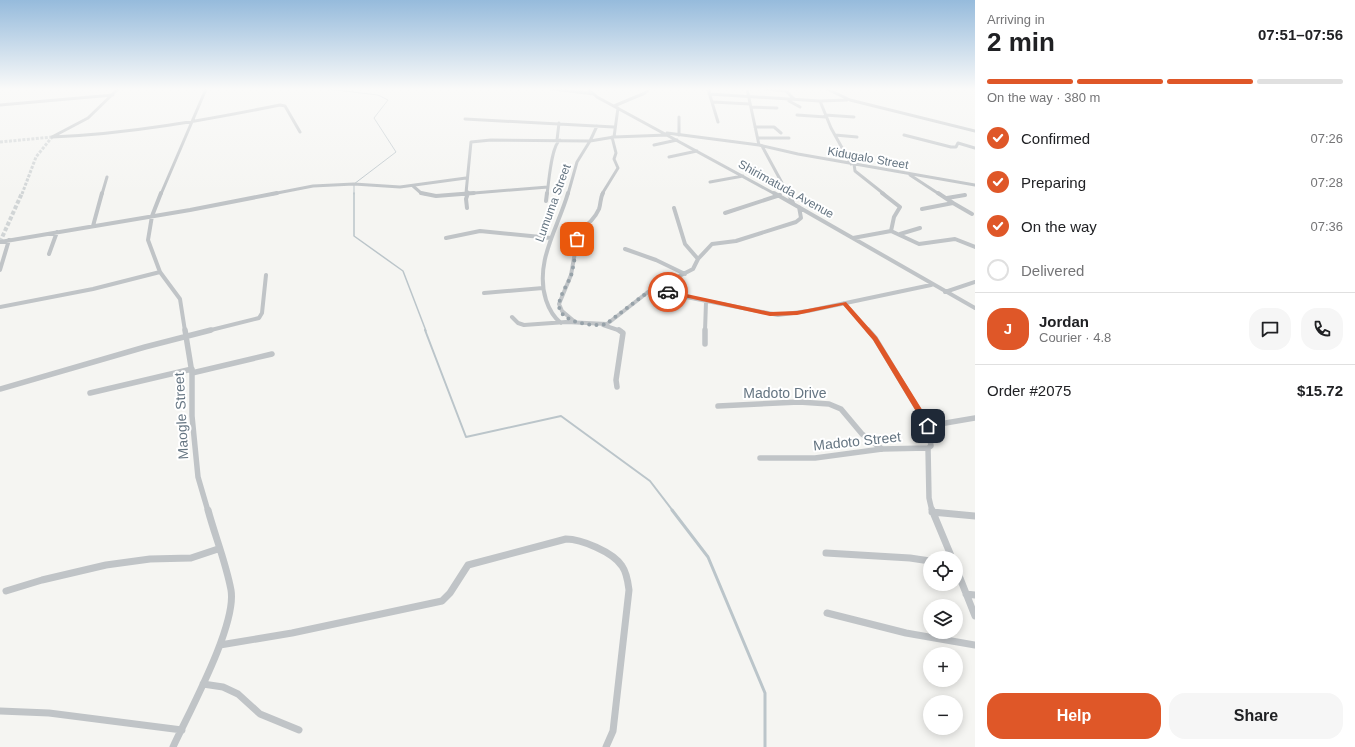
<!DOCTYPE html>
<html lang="en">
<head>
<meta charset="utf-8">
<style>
	:root { --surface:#fff; --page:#f6f6f6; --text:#202124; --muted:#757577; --line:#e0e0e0; --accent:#df5728 }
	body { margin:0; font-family:Arial,sans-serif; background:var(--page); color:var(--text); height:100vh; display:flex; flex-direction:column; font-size:15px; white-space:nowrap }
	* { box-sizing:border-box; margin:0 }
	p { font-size:13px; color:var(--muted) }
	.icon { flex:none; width:22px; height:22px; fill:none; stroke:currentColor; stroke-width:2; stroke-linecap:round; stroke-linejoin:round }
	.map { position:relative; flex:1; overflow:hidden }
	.sheet { display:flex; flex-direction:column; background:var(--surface); width:380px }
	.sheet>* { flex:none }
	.controls { position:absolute; left:923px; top:551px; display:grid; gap:8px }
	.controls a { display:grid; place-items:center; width:40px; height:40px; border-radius:50%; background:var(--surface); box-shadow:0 2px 10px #0003; font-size:20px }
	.pin { position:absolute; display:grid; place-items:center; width:34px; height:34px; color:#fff; margin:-17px; border-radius:8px; box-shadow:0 2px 6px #0006 }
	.courier { position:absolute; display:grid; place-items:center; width:40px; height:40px; margin:-20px; border:3px solid #df5728; border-radius:50%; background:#fff; color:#222; box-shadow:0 1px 5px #0007 }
	.headline em { font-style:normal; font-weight:600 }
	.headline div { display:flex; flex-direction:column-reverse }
	.headline { display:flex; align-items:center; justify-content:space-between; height:68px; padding:0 12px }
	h1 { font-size:26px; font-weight:600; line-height:30px }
	.bar { display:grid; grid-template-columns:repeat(4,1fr); gap:6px 4px; align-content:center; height:48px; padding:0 12px }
	.bar i { height:5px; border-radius:3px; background:var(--line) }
	.bar .current { background:var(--accent) }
	.bar p { grid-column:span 4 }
	.line { display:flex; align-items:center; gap:10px; padding:0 12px; border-top:1px solid var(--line) }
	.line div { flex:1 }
	.round { display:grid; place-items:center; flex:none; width:42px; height:42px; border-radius:16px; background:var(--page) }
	ol { padding:0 12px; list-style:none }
	li { display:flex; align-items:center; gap:12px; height:44px }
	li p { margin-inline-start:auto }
	li .icon { padding:4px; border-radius:50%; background:var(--accent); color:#fff; stroke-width:4 }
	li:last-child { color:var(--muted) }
	li i { width:22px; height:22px; border:2px solid var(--line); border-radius:50% }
	.action { display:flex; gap:8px; margin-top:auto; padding:8px 12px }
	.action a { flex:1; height:46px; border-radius:16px; background:var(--accent); color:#fff; font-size:16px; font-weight:600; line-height:46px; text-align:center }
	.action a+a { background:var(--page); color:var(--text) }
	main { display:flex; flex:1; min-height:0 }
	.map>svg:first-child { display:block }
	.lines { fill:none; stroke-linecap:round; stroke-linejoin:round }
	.stream-far3 { stroke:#bbc5ca; stroke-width:1 }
	.stream-far2 { stroke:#bbc5ca; stroke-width:1.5 }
	.stream-far1 { stroke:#bbc5ca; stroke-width:2 }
	.stream { stroke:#bbc5ca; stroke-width:3 }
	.street-tunnel-far1 { stroke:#d1d5d6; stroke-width:3; stroke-dasharray:3 1.5; stroke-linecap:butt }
	.street-tunnel { stroke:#d1d5d6; stroke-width:4; stroke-dasharray:4 2; stroke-linecap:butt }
	.street-far3 { stroke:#c0c4c7; stroke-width:3 }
	.street-far2 { stroke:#c0c4c7; stroke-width:4 }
	.street-far1 { stroke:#c0c4c7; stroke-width:5.5 }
	.street { stroke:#c0c4c7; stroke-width:7 }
	.route { fill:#df5728 }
	.done { stroke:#97a2a9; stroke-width:4; stroke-dasharray:0 7.2 }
	.labels { text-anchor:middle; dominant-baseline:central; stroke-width:4; stroke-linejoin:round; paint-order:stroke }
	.far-street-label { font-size:12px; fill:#657582; stroke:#fff }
	.street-label { font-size:14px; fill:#657582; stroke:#fff }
</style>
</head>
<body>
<main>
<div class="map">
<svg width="975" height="747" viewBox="0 0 975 747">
	<rect width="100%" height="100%" fill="#f5f5f2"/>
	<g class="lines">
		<path class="stream-far3" d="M328,89L378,95L388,100L374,118L396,152L354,184V194"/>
		<path class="stream-far2" d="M354,193V236L403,271L426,331"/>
		<path class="stream-far1" d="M425,330L466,437L561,416L650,481L673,511"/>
		<path class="stream" d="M672,510L708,557L765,693V747"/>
		<path class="street-tunnel-far1" d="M0,142L52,137
			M22,194L36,157L52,137"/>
		<path class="street-tunnel" d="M0,242L22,193"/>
		<path class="street-far3" d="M553,89L594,94
			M588,89L597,97L775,194
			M708,89L718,122
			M747,89L759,145
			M767,89L786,91L794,99
			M827,89L850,100L975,131
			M709,94L820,101
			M847,100L820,101L831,128L851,164
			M789,101L800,107
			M713,102L750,104
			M0,105L113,95
			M614,106L645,93L649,89
			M751,107L777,108
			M797,115L826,117
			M825,115L854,117
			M679,117V135
			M465,119L614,127
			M755,127H774L781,133
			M667,133L759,145L798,154L975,185
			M835,135L857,137
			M904,135L951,147H956L958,143L975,148
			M52,137C129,134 205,120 280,105L285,106L300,132
			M52,137L88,118L118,89
			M614,137L667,135
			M758,138H789
			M557,140L559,123
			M654,145L677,140
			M762,146L788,194
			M669,157L697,151
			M854,164L855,171L884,194
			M910,175L939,194
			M710,182L743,176
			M413,186L421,193L426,194
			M466,193L471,142L491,140L590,141L597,126
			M102,194L107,177
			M161,194L206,89
			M272,194L313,186L354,184L400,187L466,178
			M462,194L548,187
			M467,194L468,192
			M547,194C549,182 551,146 560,140
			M568,194L577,162L590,141L614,137L618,108
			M602,194L618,168L614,159L616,153L612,137"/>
		<path class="street-far2" d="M161,193L152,216L148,240L160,272L180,299L185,331
			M421,193L436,196L474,193
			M774,193L975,308
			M788,193L793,203
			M882,193L900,207L894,217L891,231
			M947,198L965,195
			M546,201L547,193
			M953,203L972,214
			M467,208L466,199L468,193
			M674,208L685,244L698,259
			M922,209L953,203L938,193
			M725,213L780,195
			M93,226L102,193
			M900,234L920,228
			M446,238L480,231L551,238
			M853,238L891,231L919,244L955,239L975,247
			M0,242L190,210L277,193
			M625,249L656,260L685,274
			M49,254L57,232
			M0,270L9,240
			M655,288L676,295L778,315L808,311L931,285
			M945,292L975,282
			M484,293L543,288
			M844,303L869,331
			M0,307L93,289L160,272
			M512,317L518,323L524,325L566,322L607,324L648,292L693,269L698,259L712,244L736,241L796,222L801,218L799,207
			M575,322L562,311L559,304L571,275L579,230C588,225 595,218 599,209C601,203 600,198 603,193
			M561,323C553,317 549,309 546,300C534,262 558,228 568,193
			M603,325L621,331
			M207,331L259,318L262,313L266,275
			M705,331L706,302"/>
		<path class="street-far1" d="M185,330L192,373V416L198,477L208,511
			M705,344V330
			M192,373L272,354
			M617,387L616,380L623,333L619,330
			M0,389L145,347L211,330
			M90,393L192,369
			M718,406L799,402L829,404L841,409L862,434L882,449
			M928,426L975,418
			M928,448L929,498L932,511
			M760,458H815L882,449L928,448L931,446L928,426L875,338L868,330"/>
		<path class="street" d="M932,510L952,558
			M932,512L975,516
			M826,553L910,558L930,561
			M956,568L975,616
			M6,591L42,580L106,565L150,559L191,558L218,549
			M966,594L975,595
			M827,613L906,633L975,645
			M220,645L292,633L442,601L450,593L468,565L566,539C581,539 613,552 622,566C627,573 628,582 629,590L613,731L606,747
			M203,684L223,687L238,694L260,714L299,730
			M0,711L49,713L182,730
			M173,747C189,712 237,625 231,590C226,563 215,536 208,510"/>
	</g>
	<linearGradient id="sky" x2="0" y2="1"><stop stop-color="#96bbdc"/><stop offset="0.46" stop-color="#fafaf9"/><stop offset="1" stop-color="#fafaf9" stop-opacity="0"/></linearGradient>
	<rect width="975" height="193" fill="url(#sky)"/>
	<path class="route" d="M668,290L770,312L797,311L846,302L877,337L931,424V428H926L873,340L843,305L797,315L770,316L666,293Z"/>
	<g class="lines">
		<path class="done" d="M577,239C576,251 574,264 571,276C567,285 560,295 559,305C559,323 594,327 606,324L648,292L655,288L668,292"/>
	</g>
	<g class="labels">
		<g class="far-street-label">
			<text transform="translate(868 158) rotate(10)">Kidugalo Street</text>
			<text transform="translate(786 189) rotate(29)">Shirimatuda Avenue</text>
			<text transform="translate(553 203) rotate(-70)">Lumuma Street</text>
		</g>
		<g class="street-label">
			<text x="785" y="393">Madoto Drive</text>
			<text transform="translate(181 416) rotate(-93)">Maogle Street</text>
			<text transform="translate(857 441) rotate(-6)">Madoto Street</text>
		</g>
	</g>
</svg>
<div class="controls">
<a><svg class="icon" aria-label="locate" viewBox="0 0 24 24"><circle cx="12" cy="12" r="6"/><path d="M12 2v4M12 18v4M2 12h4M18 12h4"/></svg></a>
<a><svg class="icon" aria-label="layers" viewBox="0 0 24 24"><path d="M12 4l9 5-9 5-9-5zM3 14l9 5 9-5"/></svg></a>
<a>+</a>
<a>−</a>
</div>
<div class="pin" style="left:577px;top:239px;background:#ea580c"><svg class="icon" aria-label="bag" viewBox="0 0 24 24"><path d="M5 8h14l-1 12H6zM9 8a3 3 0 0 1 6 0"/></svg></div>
<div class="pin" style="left:928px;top:426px;background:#1f2937"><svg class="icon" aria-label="home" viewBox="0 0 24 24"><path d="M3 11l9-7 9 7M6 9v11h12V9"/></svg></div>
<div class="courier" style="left:668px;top:292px"><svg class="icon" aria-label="car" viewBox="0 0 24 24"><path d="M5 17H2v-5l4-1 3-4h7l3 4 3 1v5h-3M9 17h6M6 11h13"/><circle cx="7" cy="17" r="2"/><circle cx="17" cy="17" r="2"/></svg></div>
</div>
<section class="sheet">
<div class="headline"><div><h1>2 min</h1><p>Arriving in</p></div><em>07:51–07:56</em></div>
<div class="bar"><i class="current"></i><i class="current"></i><i class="current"></i><i></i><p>On the way · 380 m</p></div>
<ol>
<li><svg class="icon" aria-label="check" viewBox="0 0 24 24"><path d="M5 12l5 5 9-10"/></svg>Confirmed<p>07:26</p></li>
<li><svg class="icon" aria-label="check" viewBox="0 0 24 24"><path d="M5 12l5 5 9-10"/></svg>Preparing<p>07:28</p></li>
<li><svg class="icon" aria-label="check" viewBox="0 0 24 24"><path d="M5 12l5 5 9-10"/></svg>On the way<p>07:36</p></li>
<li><i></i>Delivered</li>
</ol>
<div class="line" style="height:72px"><b class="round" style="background:var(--accent);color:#fff">J</b><div><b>Jordan</b><p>Courier · 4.8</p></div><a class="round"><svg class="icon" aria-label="chat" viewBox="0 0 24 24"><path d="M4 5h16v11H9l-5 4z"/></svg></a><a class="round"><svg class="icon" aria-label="phone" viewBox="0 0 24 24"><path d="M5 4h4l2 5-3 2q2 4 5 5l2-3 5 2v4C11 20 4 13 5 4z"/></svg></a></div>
<div class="line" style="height:52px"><div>Order #2075</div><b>$15.72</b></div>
<div class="action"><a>Help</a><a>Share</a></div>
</section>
</main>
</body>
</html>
